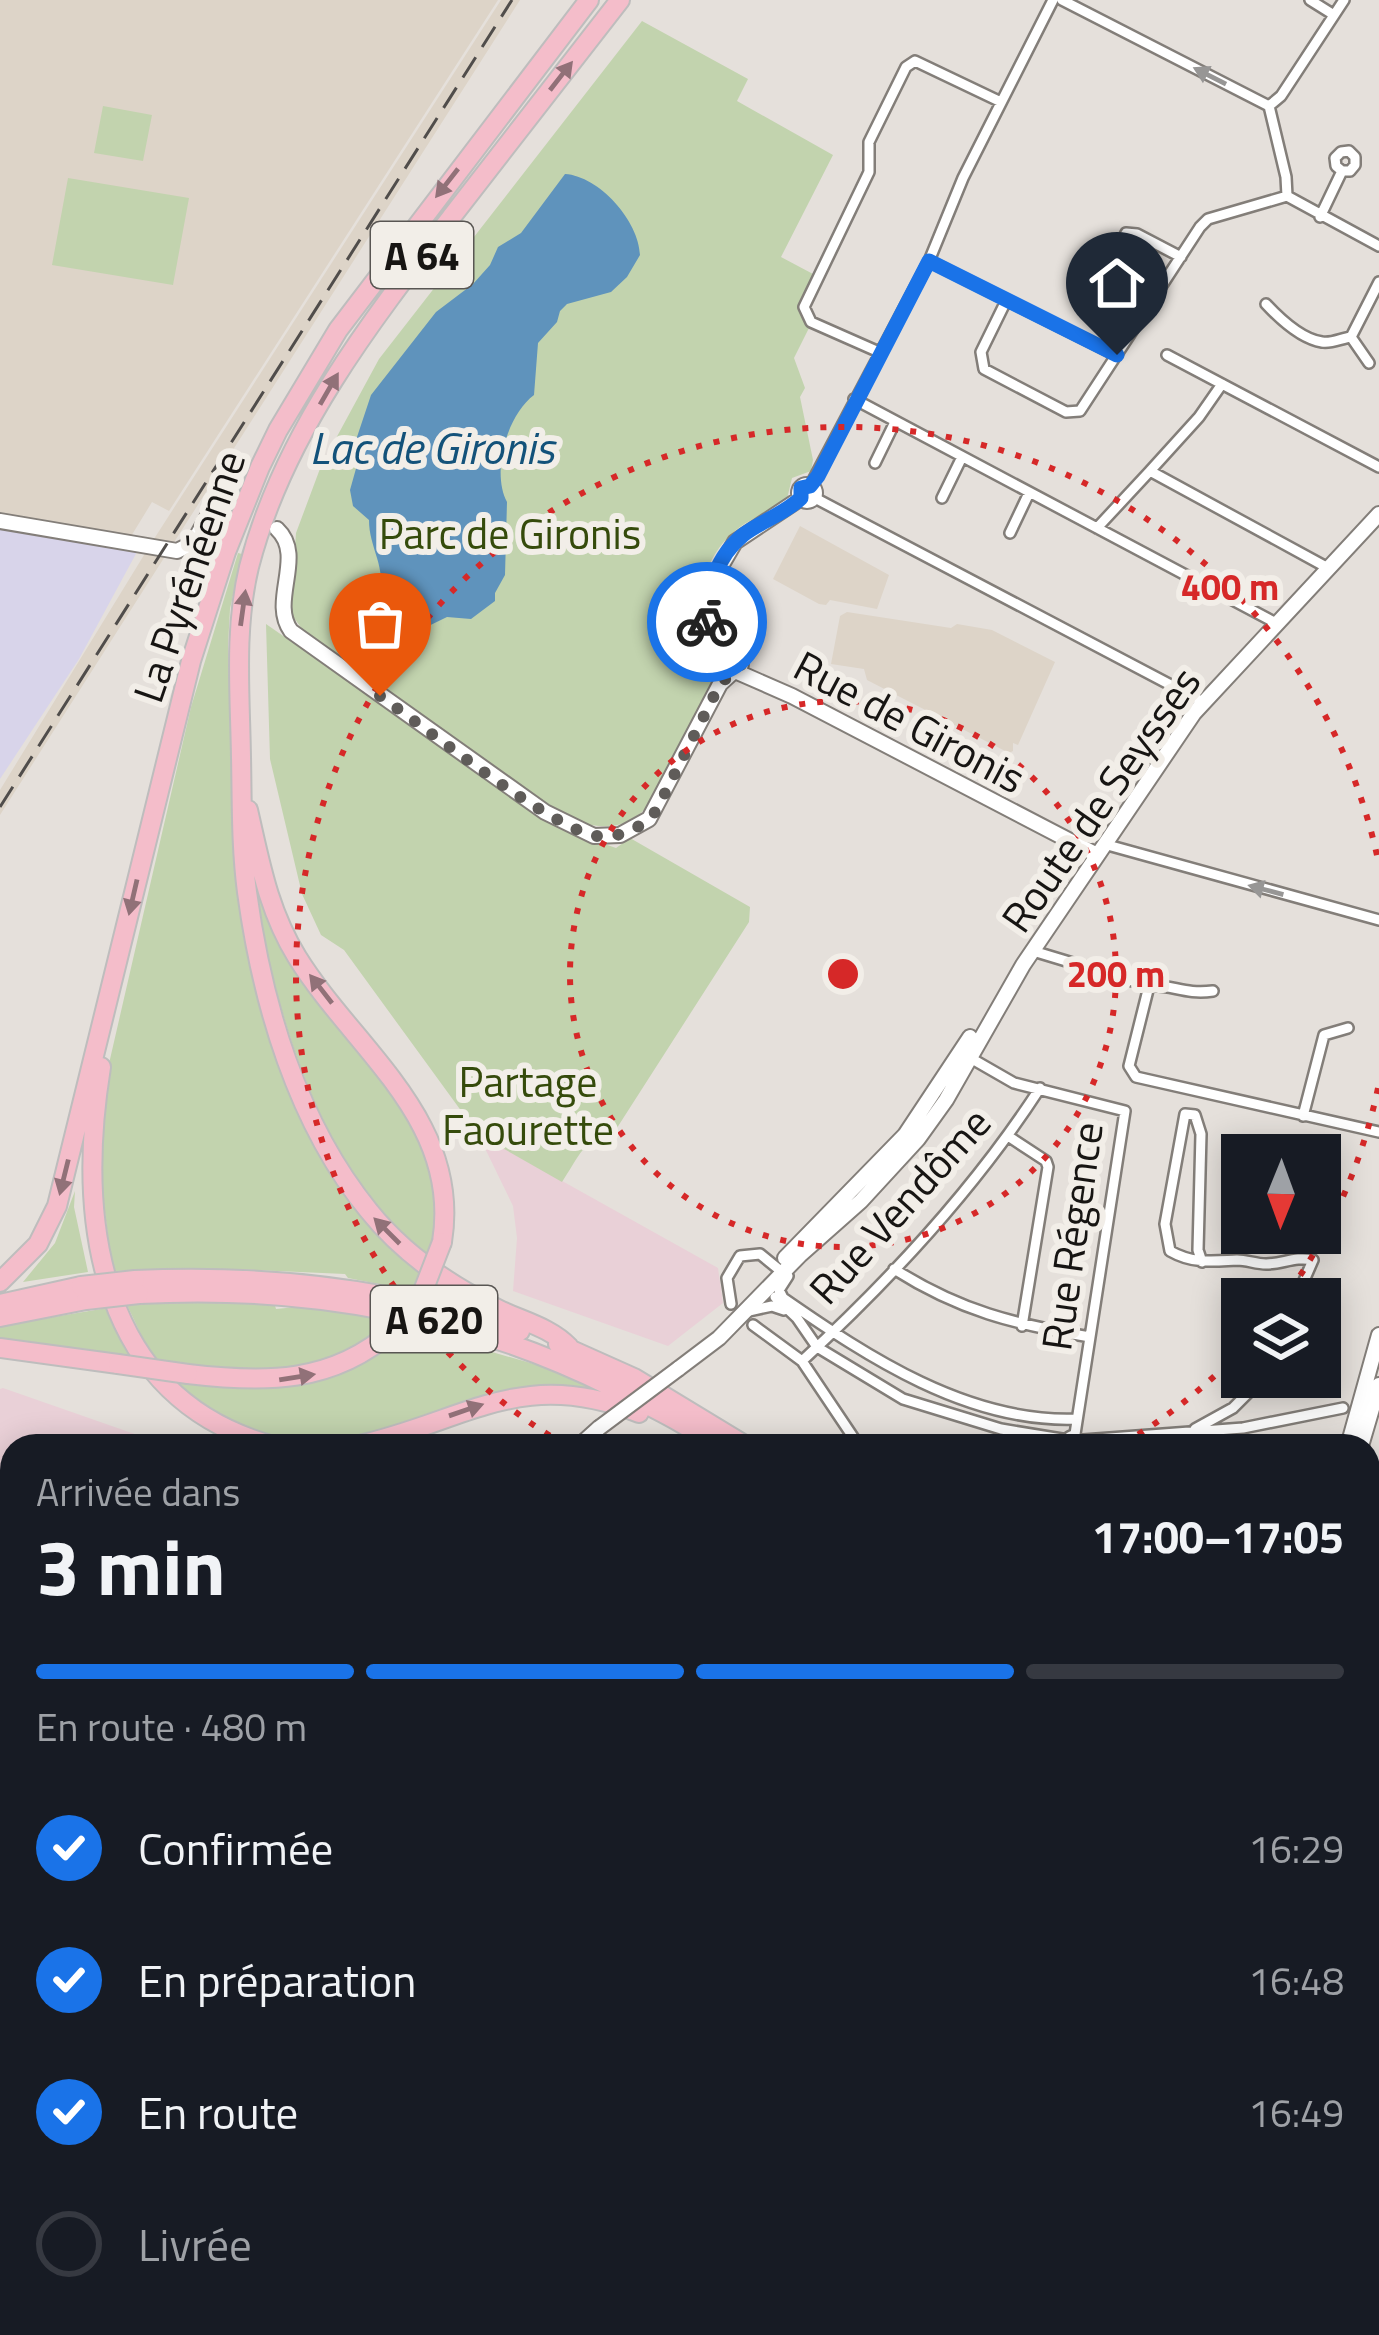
<!DOCTYPE html>
<html lang="fr">
<head>
<meta charset="utf-8">
<style>
	:root { --surface:#171b24; --page:#242831; --text:#f1f3f6; --muted:#9ea1a6; --line:#363941; --accent:#1a73e8 }
	body { margin:0; font-family:"Titillium Web",sans-serif; background:var(--page); color:var(--text); height:100vh; display:flex; flex-direction:column; font-size:45px; white-space:nowrap }
	* { box-sizing:border-box; margin:0 }
	p { font-size:39px; color:var(--muted) }
	.icon { flex:none; width:66px; height:66px; fill:none; stroke:currentColor; stroke-width:2; stroke-linecap:round; stroke-linejoin:round }
	.map { position:relative; flex:1; overflow:hidden }
	.panel { position:absolute; left:0px; top:1434px; width:1380px; height:903px; display:flex; flex-direction:column; background:var(--surface); border-radius:36px 36px 0 0; box-shadow:0 6px 30px #0003 }
	.panel>* { flex:none }
	.needle { width:78px; rotate:181deg }
	.fabs { position:absolute; left:1221px; top:1134px; display:grid; gap:24px }
	.fabs a { display:grid; place-items:center; width:120px; height:120px; border-radius:0px; background:var(--surface); box-shadow:0 6px 30px #0003; font-size:60px }
	.pin { position:absolute; display:grid; place-items:center; width:102px; height:102px; color:#fff; margin:-123px -51px; border-radius:50% 50% 50% 0; rotate:-45deg; box-shadow:0 0 12px #0007 }
	.pin .icon { rotate:45deg }
	.courier { position:absolute; display:grid; place-items:center; width:120px; height:120px; margin:-60px; border:9px solid #1a73e8; border-radius:50%; background:#fff; color:#222; box-shadow:0 3px 15px #0007 }
	.summary em { font-style:normal; font-weight:700 }
	.summary div { display:flex; flex-direction:column-reverse }
	.summary { display:flex; align-items:center; justify-content:space-between; height:204px; padding:0 36px }
	h1 { font-size:78px; font-weight:700; line-height:90px }
	.bar { display:grid; grid-template-columns:repeat(4,1fr); gap:18px 12px; align-content:center; height:144px; padding:0 36px }
	.bar i { height:15px; border-radius:9px; background:var(--line) }
	.bar .current { background:var(--accent) }
	.bar p { grid-column:span 4 }
	ol { padding:0 36px; list-style:none }
	li { display:flex; align-items:center; gap:36px; height:132px }
	li p { margin-inline-start:auto }
	li .icon { padding:12px; border-radius:50%; background:var(--accent); color:#fff; stroke-width:4 }
	li:last-child { color:var(--muted) }
	li i { width:66px; height:66px; border:6px solid var(--line); border-radius:50% }
	.map>svg:first-child { display:block }
	.commercial { fill:#e9d0d7 }
	.industrial { fill:#d8d4ea }
	.built { fill:#ddd4c8 }
	.green { fill:#c2d3ae }
	.water { fill:#5f93bc }
	.lines { fill:none; stroke-linecap:round; stroke-linejoin:round }
	.street-casing { stroke:#837e79; stroke-width:14 }
	.secondary-casing { stroke:#837e79; stroke-width:18 }
	.highway-casing { stroke:#bebdbd; stroke-width:22 }
	.street { stroke:#fff; stroke-width:9 }
	.secondary { stroke:#fff; stroke-width:14 }
	.highway { stroke:#f4bdca; stroke-width:18 }
	.rail { stroke:#504d4b; stroke-width:3; stroke-dasharray:24 12; stroke-linecap:butt }
	.secondary-bridge-casing { stroke:#837e79; stroke-width:18; stroke-linecap:butt }
	.highway-bridge-casing { stroke:#bebdbd; stroke-width:22; stroke-linecap:butt }
	.secondary-bridge { stroke:#fff; stroke-width:14 }
	.highway-bridge { stroke:#f4bdca; stroke-width:18 }
	.oneway { fill:#917178 }
	.oneway2 { fill:#979695 }
	.done { stroke:#5f5c59; stroke-width:12; stroke-dasharray:0 21.6 }
	.route { stroke:#1a73e8; stroke-width:15 }
	.ring { fill:none; stroke:#d62828; stroke-width:6; stroke-dasharray:6 12 }
	.labels { text-anchor:middle; dominant-baseline:central; stroke-width:12; stroke-linejoin:round; paint-order:stroke }
	.shield { fill:#f2eee8; stroke:#595653; stroke-width:3 }
	.shield-label { font-size:39px; font-weight:bold; fill:#171513 }
	.park-label { font-size:42px; fill:#354b0b; stroke:#f2eee8 }
	.street-label { font-size:42px; fill:#171513; stroke:#f2eee8 }
	.water-label { font-size:45px; font-style:italic; fill:#13527a; stroke:#f2eee8 }
	.centre { fill:#d62828; stroke:#f2eee8; stroke-width:6 }
	.ring-label { font-size:36px; text-anchor:middle; font-weight:bold; fill:#d62828; stroke:#f2eee8; stroke-width:12; stroke-linejoin:round; paint-order:stroke }
</style>
</head>
<body>
<div class="map">
<svg width="1379" height="2335" viewBox="0 0 1379 2335">
	<rect width="100%" height="100%" fill="#e5e0db"/>
	<path class="commercial" d="M478,1134L718,1268L723,1303L668,1346L513,1291L517,1238L513,1206Z
		M3,1388L169,1446H12V1736L0,1731V1389Z
		M1368,2152L1379,2155V2335H1338L1328,2325H1368Z"/>
	<path class="industrial" d="M0,526L138,550L79,659L0,779Z
		M1368,1886L1379,1899V2155L1368,2152Z"/>
	<path class="built" d="M0,0H498L169,511L152,502L130,538L0,515Z
		M501,0H520L0,815V790L152,542Z
		M800,526L889,575L877,609L830,600L826,605L819,604L773,579Z
		M847,612L951,628L957,624L992,630L1055,662L1018,745L1013,743V751L1009,753L867,680L864,669L831,664L840,616Z
		M660,2325H859L882,2335H656Z"/>
	<path class="green" d="M642,21L748,79L737,101L833,155L781,257L813,274L800,309L811,324L794,358L805,388L800,397L813,460L811,471L792,478L787,499C774,510 760,515 746,523C717,540 698,577 700,611C701,633 718,651 717,673C705,699 692,725 680,751C654,806 633,845 566,817L304,632L292,615L291,606L296,533L321,466L379,359Z
		M103,106L152,115L143,161L94,153Z
		M68,178L189,198L173,285L52,265Z
		M238,553L242,554L230,609L228,645L232,817L240,892L297,1103L424,1272L414,1291L348,1278L345,1274L232,1269L112,1271L100,1170L105,1081L191,707Z
		M266,624L561,829L616,848L630,838L750,907L749,922L615,1131C586,1134 577,1160 562,1182L478,1134L344,950L321,935L302,894L270,759Z
		M256,881L416,1126L436,1179L438,1223L430,1257C414,1249 401,1234 389,1220C323,1146 289,1048 267,953C262,930 252,901 256,881Z
		M75,1191L74,1207L88,1272L23,1282L55,1243Z
		M208,1300L274,1302L276,1309L306,1306L391,1319C330,1389 236,1373 153,1360L127,1305Z
		M107,1308L130,1357L0,1342V1326Z
		M411,1324L488,1345L485,1350L548,1368L589,1386L585,1389C460,1372 354,1492 224,1419C204,1407 187,1399 174,1380C271,1392 338,1398 411,1324Z"/>
	<path class="water" d="M565,174C599,176 639,221 640,255L627,277L611,292L567,304L560,311L557,322L538,343L534,395C507,415 491,472 507,502L505,575L495,593V601L471,619L447,617L408,636L391,635C380,610 385,583 377,558C373,544 369,534 369,520L353,506L350,490L357,465L354,446L371,395L436,312L473,284L490,265L498,247L521,233Z"/>
	<g class="lines">
		<g class="street-casing">
			<path id="street" d="M1062,0L1269,106L1286,177L1287,196
				M1310,0L1334,15
				M1269,106L1281,96L1344,0
				M1287,196L1379,246
				M1320,217L1342,171H1350L1355,165V157L1349,151L1341,152L1335,158L1336,166L1342,171
				M1118,248L1126,233L1137,234L1181,257
				M929,261L1116,355
				M1006,301L981,352L984,369L1066,412L1080,411L1200,227L1208,219L1287,196
				M1266,304C1280,319 1301,339 1322,342C1331,344 1342,338 1351,337L1379,282
				M1351,337L1369,363
				M879,352L811,322L804,307L869,172V142L906,67L915,61L1001,102
				M1167,355L1379,467
				M854,399L1276,623
				M875,463L895,422
				M1150,471L1199,417L1222,384
				M810,486L929,261L963,178L1053,0
				M813,497L1203,702
				M942,498L962,457
				M1097,528L1150,471L1328,568
				M1010,533L1029,493
				M1104,844L1379,920
				M1033,951L1149,986C1172,984 1184,995 1213,991
				M1149,986L1129,1066L1136,1077L1379,1132
				M967,1056L1014,1083L1125,1111L1075,1434L1069,1437L1068,1446
				M1303,1116L1324,1035L1348,1028
				M1008,1136L1046,1161L1048,1167L1022,1326
				M1202,1262L1198,1250L1201,1134L1195,1115L1185,1114L1165,1224L1170,1251C1193,1264 1212,1261 1237,1260C1247,1260 1256,1264 1266,1264C1283,1264 1295,1256 1313,1260L1296,1299
				M894,1269C960,1311 1014,1324 1090,1337
				M788,1276L779,1290L783,1298C868,1357 968,1423 1076,1419
				M775,1297L797,1318L817,1347L903,1399L1001,1429L1068,1440
				M731,1304L727,1278L740,1256L760,1254L782,1272
				M749,1311L772,1306L784,1310
				M753,1325L802,1361L859,1446
				M802,1361C891,1279 974,1190 1040,1088
				M1195,1429L1233,1408L1264,1377
				M1083,1440L1243,1428L1343,1408
				M0,1575L12,1579
				M1368,1672H1379
				M0,1815L12,1835
				M1368,1876L1379,1890
				M0,1924L12,1929
				M0,2024L12,2029
				M0,2090L12,2094
				M387,2325L410,2335
				M607,2325L629,2335
				M1320,2325L1328,2335
				M286,2335L290,2325
				M996,2335L1000,2325"/>
		</g>
		<g class="secondary-casing">
			<path id="secondary" d="M799 493a8 8 0 1 1 16 0a8 8 0 1 1-16 0Z
				M0,521L177,551L193,543L208,516L224,511
				M277,529C306,556 269,601 291,631L545,812L594,836L620,835L649,819L720,684L733,672
				M723 663a9 9 0 1 1 18 0a9 9 0 1 1-18 0Z
				M723,661L706,621L710,585L735,542L801,498
				M735,671L792,696L1097,855
				M785,1258L905,1135L970,1037
				M678,1369L719,1338L800,1255L861,1201L918,1139L946,1100L1023,965L1194,713L1379,514
				M579,1446L599,1428
				M1348,1446L1379,1335
				M1361,1446L1379,1385
				M1368,1816L1379,1829
				M1368,1834L1379,1847
				M0,2253L12,2234"/>
		</g>
		<g class="highway-casing">
			<path id="highway" d="M248,810C260,862 268,910 297,957C354,1049 462,1120 442,1242
				M101,1067C76,1222 99,1399 274,1446
				M135,1280C267,1274 395,1288 520,1331
				M0,1282L38,1244L57,1206L191,661L226,552L260,467L278,430L338,330L589,0
				M139,1294C305,1285 463,1313 612,1387C647,1405 685,1422 716,1446
				M0,1304L81,1286
				M0,1317L86,1300
				M558,1344L634,1378L746,1446
				M569,1347C548,1325 516,1320 490,1305C445,1282 401,1251 369,1211C297,1123 262,1003 247,892C241,846 242,803 241,757C240,693 234,629 249,567C283,434 371,321 453,215C508,144 564,72 620,0
				M0,1348L118,1364
				M188,1374C264,1383 333,1384 393,1330
				M355,1446C465,1422 520,1366 639,1413
				M1236,2325L1240,2335
				M1255,2325L1259,2335
				M1276,2325L1281,2335
				M1291,2325L1298,2335"/>
		</g>
		<use href="#street" class="street"/>
		<use href="#secondary" class="secondary"/>
		<use href="#highway" class="highway"/>
		<path class="rail" d="M0,807L512,0
			M0,1790L12,1810
			M126,2335L127,2325"/>
		<g class="secondary-bridge-casing">
			<path id="secondary-bridge" d="M599,1428L678,1369"/>
		</g>
		<g class="highway-bridge-casing">
			<path id="highway-bridge" d="M81,1286L135,1280
				M86,1300L139,1294
				M393,1330L423,1291L442,1242
				M118,1364L188,1374"/>
		</g>
		<use href="#secondary-bridge" class="secondary-bridge"/>
		<use href="#highway-bridge" class="highway-bridge"/>
	</g>
	<defs><path id="oneway-solid" d="M-6-.8H1V-3.2L6.5 0L1 3.2V.8H-6Z" transform="scale(3)"/></defs>
	<g class="oneway">
		<use href="#oneway-solid" transform="translate(561 76) rotate(-52)"/>
		<use href="#oneway-solid" transform="translate(447 183) rotate(128)"/>
		<use href="#oneway-solid" transform="translate(329 389) rotate(-60)"/>
		<use href="#oneway-solid" transform="translate(243 608) rotate(-82)"/>
		<use href="#oneway-solid" transform="translate(133 897) rotate(103)"/>
		<use href="#oneway-solid" transform="translate(321 989) rotate(-128)"/>
		<use href="#oneway-solid" transform="translate(64 1177) rotate(104)"/>
		<use href="#oneway-solid" transform="translate(387 1231) rotate(-135)"/>
		<use href="#oneway-solid" transform="translate(297 1377) rotate(-9)"/>
		<use href="#oneway-solid" transform="translate(466 1410) rotate(-19)"/>
	</g>
	<g class="oneway2">
		<use href="#oneway-solid" transform="translate(1210 76) rotate(-153)"/>
		<use href="#oneway-solid" transform="translate(1266 890) rotate(-165)"/>
	</g>
	<g class="lines">
		<path class="done" d="M380,696C422,725 557,833 598,836C621,838 642,828 656,811L720,684L741,665L739,657L717,645L707,622"/>
		<path class="route" d="M707,622C703,593 719,554 743,535C761,521 783,515 801,498V488L810,486L818,476L929,261L1117,355"/>
	</g>
	<g class="ring">
		<circle cx="843" cy="974" r="273"/>
		<path d="M1378 1088A547 547 0 0 1 1286 1296M1240 1351A547 547 0 0 1 1121 1445M565 1445A547 547 0 1 1 1378 860"/>
	</g>
	<g class="labels">
		<g class="shield">
			<rect x="371" y="222" width="102" height="66" rx="9"/>
			<rect x="371" y="1286" width="126" height="66" rx="9"/>
		</g>
		<g class="shield-label">
			<text x="422" y="255">A 64</text>
			<text x="434" y="1319">A 620</text>
		</g>
		<g class="park-label">
			<text x="510" y="533">Parc de Gironis</text>
			<text x="528" y="1081">Partage<tspan x="528" dy="48">Faourette</tspan></text>
		</g>
		<g class="street-label">
			<text transform="translate(188 576) rotate(-71)">La Pyrénéenne</text>
			<text transform="translate(910 721) rotate(28)">Rue de Gironis</text>
			<text transform="translate(1100 799) rotate(-55)">Route de Seysses</text>
			<text transform="translate(899 1205) rotate(-48)">Rue Vendôme</text>
			<text transform="translate(1071 1236) rotate(-82)">Rue Régence</text>
		</g>
		<g class="water-label">
			<text x="432" y="447">Lac de Gironis</text>
		</g>
	</g>
	<circle cx="843" cy="974" r="18" class="centre"/>
	<g class="ring-label">
		<text x="1230" y="600">400 m</text>
		<text x="1116" y="987">200 m</text>
	</g>
</svg>
<div class="fabs">
<a><svg class="needle" viewBox="-14 -14 28 28"><path d="M0-13l5 13h-10z" fill="#e53935"/><path d="M0 13l5-13h-10z" fill="#9ea1a6"/></svg></a>
<a><svg class="icon" aria-label="layers" viewBox="0 0 24 24"><path d="M12 4l9 5-9 5-9-5zM3 14l9 5 9-5"/></svg></a>
</div>
<div class="pin" style="left:380px;top:696px;background:#ea580c"><svg class="icon" aria-label="bag" viewBox="0 0 24 24"><path d="M5 8h14l-1 12H6zM9 8a3 3 0 0 1 6 0"/></svg></div>
<div class="pin" style="left:1117px;top:355px;background:#1f2937"><svg class="icon" aria-label="home" viewBox="0 0 24 24"><path d="M3 11l9-7 9 7M6 9v11h12V9"/></svg></div>
<div class="courier" style="left:707px;top:622px"><svg class="icon" aria-label="bike" viewBox="0 0 24 24"><circle cx="6" cy="16" r="4"/><circle cx="18" cy="16" r="4"/><path d="M6 16l4-8h5l3 8M10 8l3 8H6M13 5h3"/></svg></div>
<section class="panel">
<div class="summary"><div><h1>3 min</h1><p>Arrivée dans</p></div><em>17:00–17:05</em></div>
<div class="bar"><i class="current"></i><i class="current"></i><i class="current"></i><i></i><p>En route · 480 m</p></div>
<ol>
<li><svg class="icon" aria-label="check" viewBox="0 0 24 24"><path d="M5 12l5 5 9-10"/></svg>Confirmée<p>16:29</p></li>
<li><svg class="icon" aria-label="check" viewBox="0 0 24 24"><path d="M5 12l5 5 9-10"/></svg>En préparation<p>16:48</p></li>
<li><svg class="icon" aria-label="check" viewBox="0 0 24 24"><path d="M5 12l5 5 9-10"/></svg>En route<p>16:49</p></li>
<li><i></i>Livrée</li>
</ol>
</section>
</div>
</body>
</html>
